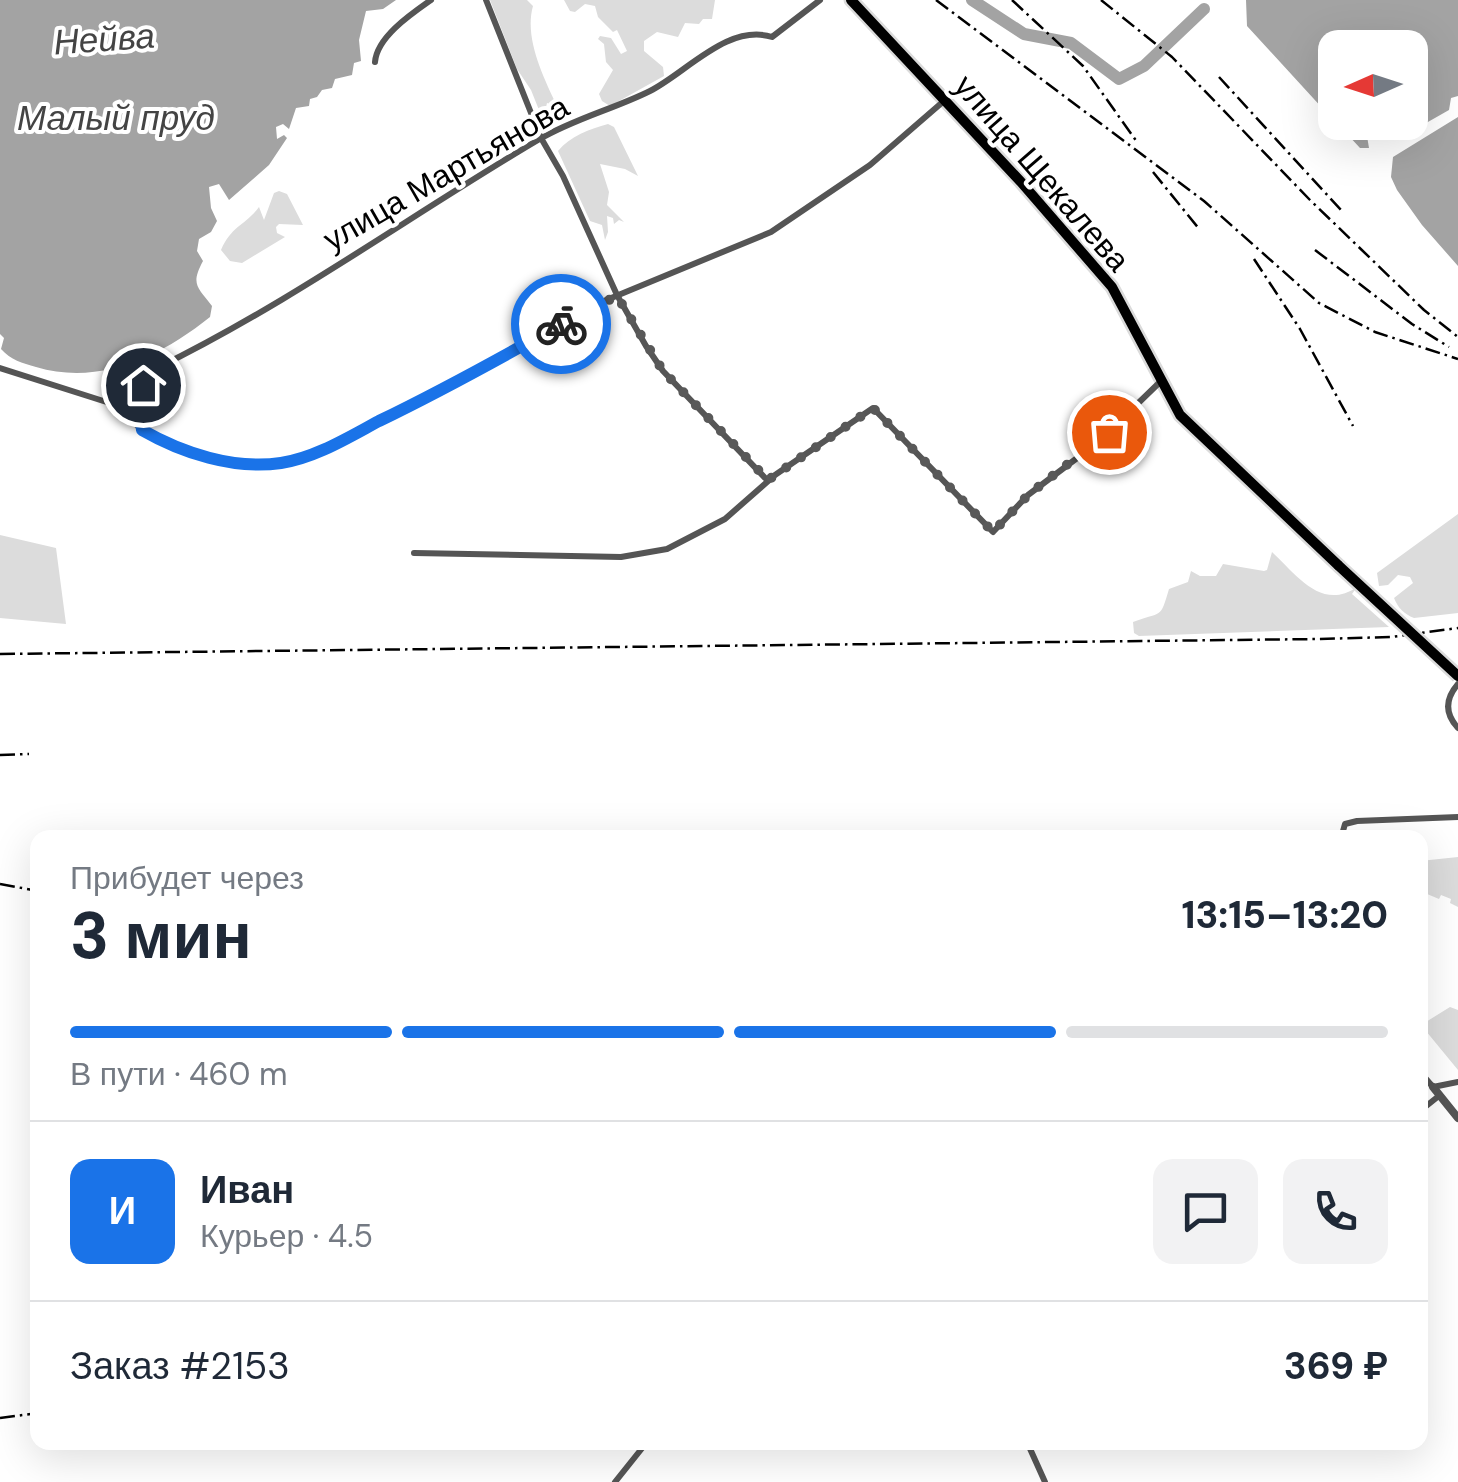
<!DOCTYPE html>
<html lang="ru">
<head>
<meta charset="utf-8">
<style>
	:root { --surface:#fff; --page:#f2f2f3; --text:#1f2937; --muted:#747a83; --line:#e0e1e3; --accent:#1a73e8 }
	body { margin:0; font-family:"DM Sans",sans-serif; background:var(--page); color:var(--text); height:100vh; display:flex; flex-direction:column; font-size:38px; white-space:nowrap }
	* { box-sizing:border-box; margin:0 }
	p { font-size:32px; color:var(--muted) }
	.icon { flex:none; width:55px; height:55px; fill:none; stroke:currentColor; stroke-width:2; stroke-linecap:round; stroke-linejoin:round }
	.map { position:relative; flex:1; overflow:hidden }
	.side { position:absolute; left:30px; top:830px; width:1398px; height:620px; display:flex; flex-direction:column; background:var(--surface); border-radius:20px; box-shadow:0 10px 40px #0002 }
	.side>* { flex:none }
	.needle { width:65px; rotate:267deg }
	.controls { position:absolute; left:1318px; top:30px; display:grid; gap:20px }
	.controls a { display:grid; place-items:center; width:110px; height:110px; border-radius:20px; background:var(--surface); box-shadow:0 10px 40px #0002; font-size:50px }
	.pin { position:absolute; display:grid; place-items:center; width:85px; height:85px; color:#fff; margin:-42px; border:5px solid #fff; border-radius:50%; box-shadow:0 2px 10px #0007 }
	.courier { position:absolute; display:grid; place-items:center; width:100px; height:100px; margin:-50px; border:8px solid #1a73e8; border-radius:50%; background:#fff; color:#222; box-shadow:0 2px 12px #0007 }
	.summary em { font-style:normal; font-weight:800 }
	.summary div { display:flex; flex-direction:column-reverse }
	.summary { display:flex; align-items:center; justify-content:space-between; height:170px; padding:0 40px }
	h1 { font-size:65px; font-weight:800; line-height:75px }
	.bar { display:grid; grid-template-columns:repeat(4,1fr); gap:15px 10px; align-content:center; height:120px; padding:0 40px }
	.bar i { height:12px; border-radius:8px; background:var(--line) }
	.bar .current { background:var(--accent) }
	.bar p { grid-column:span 4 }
	.line { display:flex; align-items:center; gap:25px; padding:0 40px; border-top:2px solid var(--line) }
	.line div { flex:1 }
	.round { display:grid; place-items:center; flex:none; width:105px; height:105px; border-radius:20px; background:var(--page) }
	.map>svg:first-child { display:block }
	.green { fill:#dcdcdc }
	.water { fill:#a3a3a3 }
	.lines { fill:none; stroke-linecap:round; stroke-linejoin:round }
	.river { stroke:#a3a3a3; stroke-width:12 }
	.primary-casing { stroke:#dbdbdb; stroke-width:15 }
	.minor { stroke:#555; stroke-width:6 }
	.tertiary { stroke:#555; stroke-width:8 }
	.primary { stroke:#000; stroke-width:10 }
	.rail { stroke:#000; stroke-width:2.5; stroke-dasharray:15 5 2.5 5; stroke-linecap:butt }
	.primary-bridge-casing { stroke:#dbdbdb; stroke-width:15; stroke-linecap:butt }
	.primary-bridge { stroke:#000; stroke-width:10 }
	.done { stroke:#595959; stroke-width:10; stroke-dasharray:0 18 }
	.route { stroke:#1a73e8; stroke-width:12 }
	.labels { text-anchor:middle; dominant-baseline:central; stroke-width:8; stroke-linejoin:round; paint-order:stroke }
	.street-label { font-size:32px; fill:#000; stroke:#fff }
	.water-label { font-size:35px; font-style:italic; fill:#444; stroke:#fff }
</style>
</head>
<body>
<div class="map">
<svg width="1458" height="1482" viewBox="0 0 1458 1482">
	<rect width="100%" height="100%" fill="#fff"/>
	<path class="green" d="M490,0H527L533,6C524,38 543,76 557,106L547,103L543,120L531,90L517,69Z
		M564,0H715L712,19H703L699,24L685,23L678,37L657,32L644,41V51L663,67L664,76L610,106L602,101L599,94L613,70L606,62L604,44L598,39L600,36L611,38L621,54L627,51L617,30L613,32L598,17L595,6L585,4L575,12L570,11Z
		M608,124L614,127L638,176L625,169L600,164L609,192L607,205L624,222L619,220L614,224L613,218L607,216L608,232L605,240L602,225L590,221L558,151C570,136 590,129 608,124Z
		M279,191L287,194L303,225L279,224L276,227L277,233L285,237L242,263L230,261L221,250C232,225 245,226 259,207L264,220L274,193Z
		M1458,514V613L1414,618C1404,614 1398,608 1394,598L1413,583L1410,577L1398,575L1388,585L1379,586L1377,573Z
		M0,535L56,548L66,624L0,618Z
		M1272,552C1295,573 1321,612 1357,587L1352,594L1389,627L1139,636L1134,633L1133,622C1162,611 1160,620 1169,589L1188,582L1191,571L1200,576H1216L1223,564L1264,571L1267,570Z
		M1458,857V907L1450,903L1451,899L1441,895L1439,899L1420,891V861Z
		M1450,1007L1458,1010V1070L1421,1025Z"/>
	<path class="water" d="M0,0H396L383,9L366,11L359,40L361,61L354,63L352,75L335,79L332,88L322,90L317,97L310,99L309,106L296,108L289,129L283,124L276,127L277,139L284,135L287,138L269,165L229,200L219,184L209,187L211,208L217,221L211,232L199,239L197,251L203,261C190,285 198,287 212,306L210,317C160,357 99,386 36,367C22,363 11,360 1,349L4,338L0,334Z
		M1246,0H1458V96L1451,98L1449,110L1405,135L1373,128L1367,136L1369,148H1360L1336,122H1410V48H1335V122L1247,26Z
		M1458,117V266L1422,225L1397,190L1391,177L1393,157Z"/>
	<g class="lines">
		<path class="river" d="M972,0L1024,34L1071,43L1119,79L1144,66L1204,9"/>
		<g class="primary-casing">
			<path id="primary" d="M851,0L1021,182L1112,287L1180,415L1339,566"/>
		</g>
		<path class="minor" d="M486,0L541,138L563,176L617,295L646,346L663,371L768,481
			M375,62C377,37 411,14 431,0
			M0,368L116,405L142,430L183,451L245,463H280L297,459L345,438L470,376L587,308L771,232L870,165L945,100
			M141,424C137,402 141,383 157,368C290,303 411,215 538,140C573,119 614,109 650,91C686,73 728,23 772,37L820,0
			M414,553L621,557L667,549L725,519L775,475L873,408L993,532L1028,495L1097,443L1160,382
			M1458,684C1445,699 1445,714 1458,728
			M1341,838L1345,824L1357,821L1458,817
			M1420,1072L1433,1087L1458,1082
			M1420,1111L1440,1095
			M1027,1442L1045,1482
			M615,1482L647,1442"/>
		<path class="tertiary" d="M1433,1087L1458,1118"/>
		<use href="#primary" class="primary"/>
		<path class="rail" d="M936,0L1204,201L1319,303L1375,332L1458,359
			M1012,0L1083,66L1137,142
			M1101,0L1172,57L1310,200L1424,310L1458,337
			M1219,77L1341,210
			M1153,172L1200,230
			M1315,250L1412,324L1449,347
			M1254,259L1300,329L1353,426
			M0,654L1319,639L1391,637L1458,628
			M0,755L29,754
			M0,884L38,891
			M0,1418L38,1413"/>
		<g class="primary-bridge-casing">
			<path id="primary-bridge" d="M1339,566L1458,676"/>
		</g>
		<use href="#primary-bridge" class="primary-bridge"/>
	</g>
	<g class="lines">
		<path class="done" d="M561,324L617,296L663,371L768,480L873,408L993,532L1028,495L1109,432"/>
		<path class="route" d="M143,385L139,405L142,430C182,453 234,470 281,463C315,458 349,437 379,421C441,391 501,358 561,324"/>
	</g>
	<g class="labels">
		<g class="street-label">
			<text transform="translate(446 173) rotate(-30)">улица Мартьянова</text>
			<text transform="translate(1042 173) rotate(49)">улица Щекалева</text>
		</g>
		<g class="water-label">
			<text transform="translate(104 39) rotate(-4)">Нейва</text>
			<text x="116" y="118">Малый пруд</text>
		</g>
	</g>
</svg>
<div class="controls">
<a><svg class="needle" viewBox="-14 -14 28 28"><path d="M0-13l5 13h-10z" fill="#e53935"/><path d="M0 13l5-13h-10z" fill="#747a83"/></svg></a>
</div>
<div class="pin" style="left:1109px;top:432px;background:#ea580c"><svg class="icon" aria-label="bag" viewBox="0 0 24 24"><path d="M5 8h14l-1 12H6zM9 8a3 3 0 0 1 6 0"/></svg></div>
<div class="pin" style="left:143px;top:385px;background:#1f2937"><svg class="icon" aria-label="home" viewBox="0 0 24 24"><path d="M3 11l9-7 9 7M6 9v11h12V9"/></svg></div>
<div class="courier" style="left:561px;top:324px"><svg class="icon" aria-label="bike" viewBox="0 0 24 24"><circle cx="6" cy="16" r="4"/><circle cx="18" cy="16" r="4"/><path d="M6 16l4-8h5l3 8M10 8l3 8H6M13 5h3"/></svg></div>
<section class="side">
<div class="summary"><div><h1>3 мин</h1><p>Прибудет через</p></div><em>13:15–13:20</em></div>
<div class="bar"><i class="current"></i><i class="current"></i><i class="current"></i><i></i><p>В пути · 460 m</p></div>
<div class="line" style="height:180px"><b class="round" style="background:var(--accent);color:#fff">И</b><div><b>Иван</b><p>Курьер · 4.5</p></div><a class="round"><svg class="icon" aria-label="chat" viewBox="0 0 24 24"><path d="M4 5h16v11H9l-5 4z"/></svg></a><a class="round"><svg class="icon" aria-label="phone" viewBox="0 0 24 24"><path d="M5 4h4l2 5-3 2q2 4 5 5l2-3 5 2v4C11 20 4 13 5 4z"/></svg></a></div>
<div class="line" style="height:130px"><div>Заказ #2153</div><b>369 ₽</b></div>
</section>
</div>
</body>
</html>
